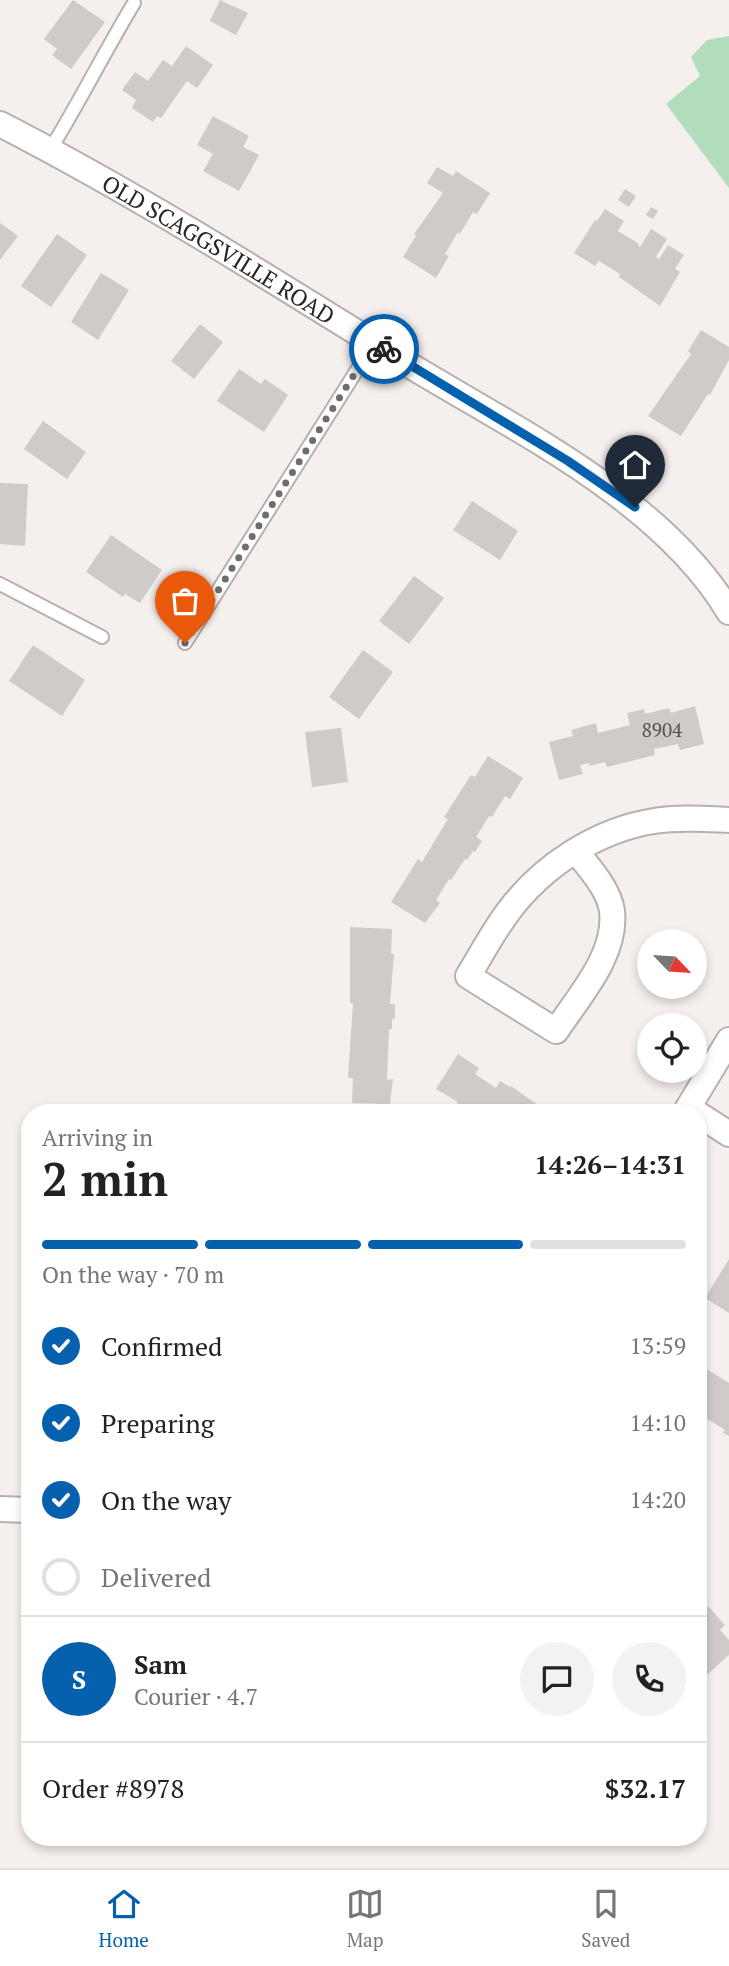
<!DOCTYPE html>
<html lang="en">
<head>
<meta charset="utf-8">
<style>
	:root { --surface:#fff; --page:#f2f2f2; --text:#222; --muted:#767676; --line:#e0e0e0; --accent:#0560ad }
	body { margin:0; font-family:"PT Serif",serif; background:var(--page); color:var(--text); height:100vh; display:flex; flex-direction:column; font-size:26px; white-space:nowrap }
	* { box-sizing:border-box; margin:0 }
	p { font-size:23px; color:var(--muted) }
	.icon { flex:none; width:38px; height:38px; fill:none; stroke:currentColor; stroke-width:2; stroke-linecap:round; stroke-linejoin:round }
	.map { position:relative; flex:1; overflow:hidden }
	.panel { position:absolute; left:21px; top:1104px; width:686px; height:742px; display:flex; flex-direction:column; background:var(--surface); border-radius:28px; box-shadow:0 4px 10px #0003 }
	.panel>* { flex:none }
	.needle { width:46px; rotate:115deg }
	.controls { position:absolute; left:637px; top:929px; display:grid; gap:14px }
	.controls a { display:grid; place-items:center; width:70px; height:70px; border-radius:50%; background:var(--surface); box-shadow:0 4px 10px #0003; font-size:35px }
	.pin { position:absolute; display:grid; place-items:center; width:60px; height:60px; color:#fff; margin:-72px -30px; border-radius:50% 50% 50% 0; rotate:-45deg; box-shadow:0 0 7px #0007 }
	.pin .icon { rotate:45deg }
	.courier { position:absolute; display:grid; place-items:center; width:70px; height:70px; margin:-35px; border:5px solid #0560ad; border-radius:50%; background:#fff; color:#222; box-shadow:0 2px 9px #0007 }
	.overview em { font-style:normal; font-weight:700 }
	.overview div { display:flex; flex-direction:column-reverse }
	.overview { display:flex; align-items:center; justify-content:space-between; height:119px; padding:0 21px }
	h1 { font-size:46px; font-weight:700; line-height:52px }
	.bar { display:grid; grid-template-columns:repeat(4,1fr); gap:10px 7px; align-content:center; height:84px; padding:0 21px }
	.bar i { height:9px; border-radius:5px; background:var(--line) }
	.bar .active { background:var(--accent) }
	.bar p { grid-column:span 4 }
	.line { display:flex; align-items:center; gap:18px; padding:0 21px; border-top:2px solid var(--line) }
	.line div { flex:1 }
	.round { display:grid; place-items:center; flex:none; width:74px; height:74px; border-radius:37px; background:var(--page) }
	ol { padding:0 21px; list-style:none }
	li { display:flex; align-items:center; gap:21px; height:77px }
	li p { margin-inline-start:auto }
	li .icon { padding:7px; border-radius:50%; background:var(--accent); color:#fff; stroke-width:4 }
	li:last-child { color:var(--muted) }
	li i { width:38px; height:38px; border:4px solid var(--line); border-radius:50% }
	.tabs { display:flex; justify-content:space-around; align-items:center; height:98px; border-top:2px solid var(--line); background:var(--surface); font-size:19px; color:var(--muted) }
	.tabs a { display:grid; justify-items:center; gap:4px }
	.tabs .active { color:var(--accent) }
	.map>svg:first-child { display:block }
	.green { fill:#b1ddbc }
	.building { fill:#d0cbc8 }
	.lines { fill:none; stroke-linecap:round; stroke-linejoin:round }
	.lane-casing { stroke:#b6b1af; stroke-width:16 }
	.street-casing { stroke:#b6b1af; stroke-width:28 }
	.lane { stroke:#fff; stroke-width:12 }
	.street { stroke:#fff; stroke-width:24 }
	.done { stroke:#706c6b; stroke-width:7; stroke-dasharray:0 12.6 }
	.route { stroke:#0560ad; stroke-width:9 }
	.labels { text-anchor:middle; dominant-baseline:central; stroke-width:7; stroke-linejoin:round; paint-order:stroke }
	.number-label { font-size:19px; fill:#524f4e }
	.street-label { font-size:23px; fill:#282625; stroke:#f5efed }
</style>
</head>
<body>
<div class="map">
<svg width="729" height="1868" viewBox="0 0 729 1868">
	<rect width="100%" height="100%" fill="#f5efed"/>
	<path class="green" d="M729,36V188L666,104L700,76L691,57L707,40Z"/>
	<path class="building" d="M73,0L105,22L71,69L52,55L57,49L44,39Z
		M220,0L248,13L236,35L210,21Z
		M186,46L213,65L197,88L187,81L161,118L157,116L153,122L132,108L136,100L122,90L135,72L148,81L163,60L172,66Z
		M213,116L249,136L243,147L259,155L239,191L203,171L213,154L197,145Z
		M437,167L453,176L456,171L490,193L477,214L473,212L460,234L458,232L445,254L449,256L436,278L403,257L416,236L414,234L443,193L427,183Z
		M625,189L636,196L629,207L618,200Z
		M651,207L658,211L653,219L646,215Z
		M605,209L624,221L618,231L639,244L638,246L640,247L651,229L667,239L656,257L659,259L668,245L684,255L675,269L680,272L660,306L619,277L620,274L599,261L595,266L574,253L595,220L597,221Z
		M0,223L18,236L0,260Z
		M57,234L87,255L51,307L21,286Z
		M101,273L129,290L98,340L71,322Z
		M200,324L223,342L194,379L171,361Z
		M701,330L729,347V360L710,395L708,394L681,436L648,416L691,354L688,351Z
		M239,369L261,384L265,379L288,395L264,432L217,401Z
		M43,421L86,452L67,479L24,449Z
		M0,483L28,484L25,546L0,544Z
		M472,501L518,531L500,560L453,530Z
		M111,535L162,570L140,603L125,594L123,597L86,572Z
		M414,576L444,598L409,644L379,621Z
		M33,645L85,680L62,716L9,681Z
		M363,650L393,672L359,719L329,697Z
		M695,706L704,744L680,750L678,744L654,749L655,755L607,767L605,762L589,766V763L580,765L583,774L559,780L549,742L573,736L571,730L596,723L598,733L630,725L627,713L644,709L645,714L669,708L671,713Z
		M341,728L348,782L312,787L305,732Z
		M488,756L523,778L510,799L505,796L492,817L489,816L476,837L482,841L475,852L473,851L467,860L465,859L451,880L449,879L436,900L440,903L425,923L391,902L418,859L422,862L448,819L444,817L471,775L475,777Z
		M350,927L392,929L391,954H394L390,1004H395V1018L392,1019V1029H389L387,1080L393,1079L390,1104L352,1103L353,1078H348L353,1003H350Z
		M458,1054L479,1068L475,1074L496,1088L500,1081L510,1087L511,1086L542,1108L539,1113H460L454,1109L458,1102L436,1089Z
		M729,1259V1313L705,1298Z
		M705,1368L729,1383V1436L723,1433L725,1430L698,1413V1372L701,1374Z
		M698,1601L705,1609L708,1606L725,1625L720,1630L729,1640V1655L707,1675L698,1665Z"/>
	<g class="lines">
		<g class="lane-casing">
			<path id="lane" d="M50,150C80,101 105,51 134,3
				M0,584L102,637
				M185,643L374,343"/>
		</g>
		<g class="street-casing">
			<g id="street">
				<path id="s1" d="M0,124C138,195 269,278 401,360C512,428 661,498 729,612"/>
				<path d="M576,851C589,868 609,889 612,911C617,955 579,996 556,1031L468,976C481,955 493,932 508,912C542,866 597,830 654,821C678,817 705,819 729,820"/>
				<path d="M685,1113L729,1040"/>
				<path d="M698,1114L729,1134"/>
				<path d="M0,1509L30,1510"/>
			</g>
		</g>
		<use href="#lane" class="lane"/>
		<use href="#street" class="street"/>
	</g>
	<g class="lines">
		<path class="done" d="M185,643L374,343L384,349"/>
		<path class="route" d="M384,349L568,461L635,507"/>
	</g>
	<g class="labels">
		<g class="number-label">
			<text x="662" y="729">8904</text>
		</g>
		<g class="street-label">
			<text stroke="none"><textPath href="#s1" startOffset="252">OLD SCAGGSVILLE ROAD</textPath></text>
		</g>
	</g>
</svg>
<div class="controls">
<a><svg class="needle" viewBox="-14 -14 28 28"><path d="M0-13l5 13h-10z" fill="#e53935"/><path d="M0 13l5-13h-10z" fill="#767676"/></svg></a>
<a><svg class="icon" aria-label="locate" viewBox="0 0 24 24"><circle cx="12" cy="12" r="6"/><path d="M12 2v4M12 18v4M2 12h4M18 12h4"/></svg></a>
</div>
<div class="pin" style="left:185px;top:643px;background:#ea580c"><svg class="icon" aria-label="bag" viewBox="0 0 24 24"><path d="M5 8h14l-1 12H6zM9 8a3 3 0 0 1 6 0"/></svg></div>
<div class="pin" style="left:635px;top:507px;background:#1f2937"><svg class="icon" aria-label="home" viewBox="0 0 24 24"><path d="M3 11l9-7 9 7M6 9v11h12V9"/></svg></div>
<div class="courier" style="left:384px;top:349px"><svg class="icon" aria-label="bike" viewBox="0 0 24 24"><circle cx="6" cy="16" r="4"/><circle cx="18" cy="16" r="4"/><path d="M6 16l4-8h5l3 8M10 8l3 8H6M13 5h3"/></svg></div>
<section class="panel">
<div class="overview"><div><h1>2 min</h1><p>Arriving in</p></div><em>14:26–14:31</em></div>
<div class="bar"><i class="active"></i><i class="active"></i><i class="active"></i><i></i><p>On the way · 70 m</p></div>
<ol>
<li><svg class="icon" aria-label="check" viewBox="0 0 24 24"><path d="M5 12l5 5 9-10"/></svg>Confirmed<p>13:59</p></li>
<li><svg class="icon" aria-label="check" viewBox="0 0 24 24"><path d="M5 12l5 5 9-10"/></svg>Preparing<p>14:10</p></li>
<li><svg class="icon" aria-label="check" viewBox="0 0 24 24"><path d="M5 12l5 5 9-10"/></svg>On the way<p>14:20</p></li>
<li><i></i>Delivered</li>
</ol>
<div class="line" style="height:126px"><b class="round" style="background:var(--accent);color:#fff">S</b><div><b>Sam</b><p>Courier · 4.7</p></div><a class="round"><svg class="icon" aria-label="chat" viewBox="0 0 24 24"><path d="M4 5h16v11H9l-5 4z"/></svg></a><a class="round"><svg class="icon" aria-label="phone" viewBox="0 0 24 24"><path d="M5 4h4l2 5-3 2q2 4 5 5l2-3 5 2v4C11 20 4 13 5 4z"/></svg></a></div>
<div class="line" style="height:91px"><div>Order #8978</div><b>$32.17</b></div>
</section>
</div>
<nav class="tabs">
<a class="active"><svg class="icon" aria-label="home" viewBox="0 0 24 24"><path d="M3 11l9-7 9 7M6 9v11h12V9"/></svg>Home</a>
<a><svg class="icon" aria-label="map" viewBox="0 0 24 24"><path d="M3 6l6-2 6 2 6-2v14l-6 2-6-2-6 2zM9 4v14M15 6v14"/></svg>Map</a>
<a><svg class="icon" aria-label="saved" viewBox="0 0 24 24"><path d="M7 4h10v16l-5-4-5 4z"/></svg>Saved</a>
</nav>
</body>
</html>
